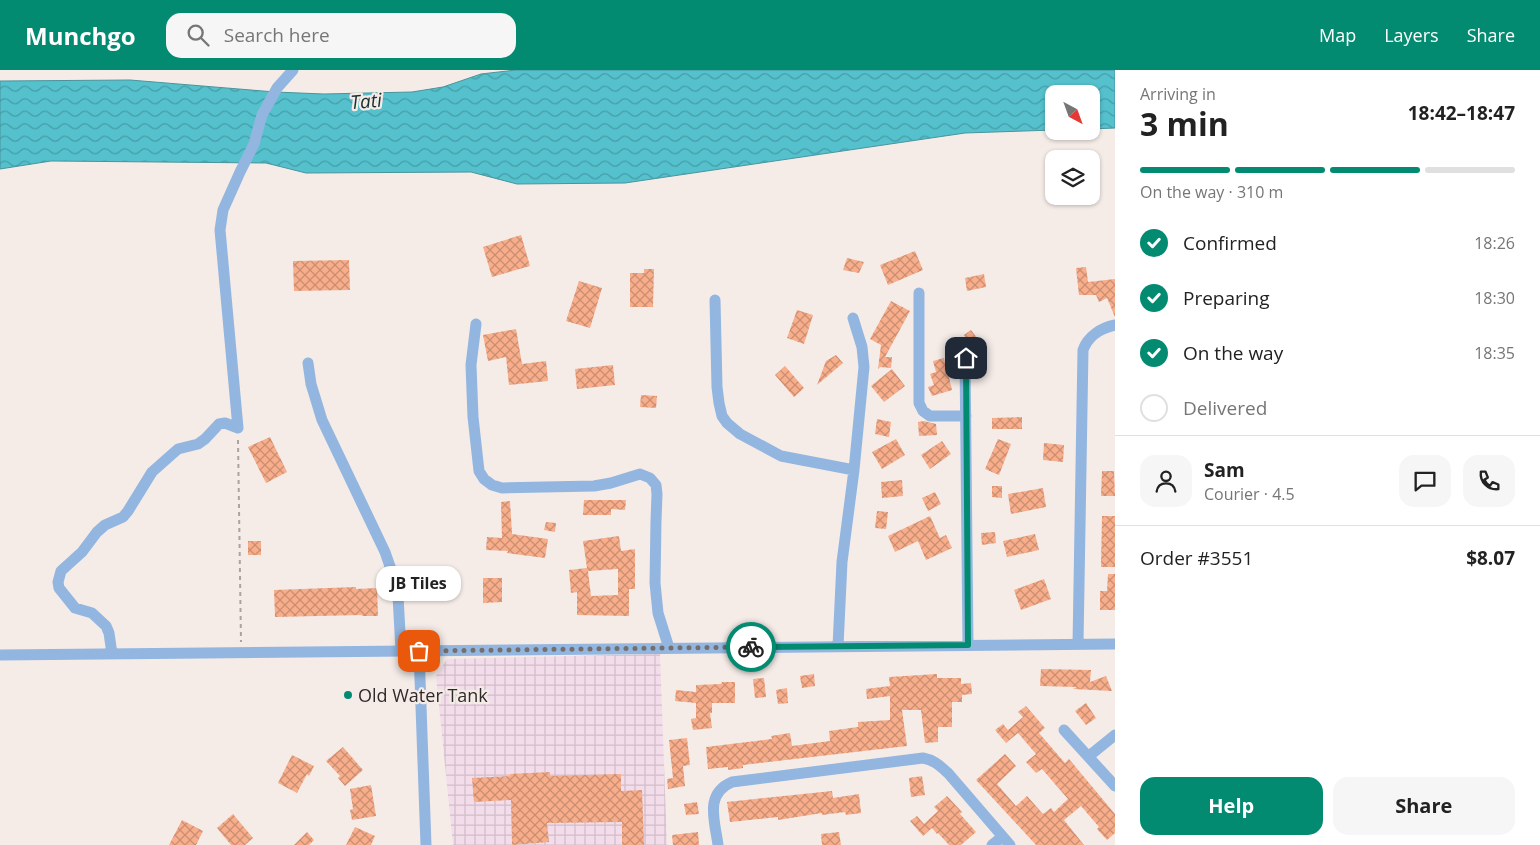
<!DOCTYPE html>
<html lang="en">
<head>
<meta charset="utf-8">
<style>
	:root { --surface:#fff; --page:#f6f6f6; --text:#222; --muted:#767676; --line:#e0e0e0; --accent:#038b71 }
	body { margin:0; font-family:"Open Sans",sans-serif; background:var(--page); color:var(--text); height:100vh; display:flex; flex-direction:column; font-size:19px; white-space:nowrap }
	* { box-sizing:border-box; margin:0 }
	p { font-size:16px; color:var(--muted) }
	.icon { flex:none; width:28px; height:28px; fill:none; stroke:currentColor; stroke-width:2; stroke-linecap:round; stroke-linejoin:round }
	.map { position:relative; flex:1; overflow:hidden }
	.sheet { display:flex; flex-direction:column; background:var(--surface); width:425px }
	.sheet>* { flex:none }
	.needle { width:32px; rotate:139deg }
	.buttons { position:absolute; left:1045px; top:15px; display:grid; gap:10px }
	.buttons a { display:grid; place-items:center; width:55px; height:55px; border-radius:10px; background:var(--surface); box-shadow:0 1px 4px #0004; font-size:25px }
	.pin { position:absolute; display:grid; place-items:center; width:42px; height:42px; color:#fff; margin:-21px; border-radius:10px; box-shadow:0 2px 8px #0006 }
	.courier { position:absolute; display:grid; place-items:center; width:50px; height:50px; margin:-25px; border:4px solid #038b71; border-radius:50%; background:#fff; color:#222; box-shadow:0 1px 6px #0007 }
	.bubble { position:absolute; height:35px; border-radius:15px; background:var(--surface); box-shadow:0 1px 4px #0004; font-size:16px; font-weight:700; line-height:35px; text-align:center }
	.overview em { font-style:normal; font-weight:700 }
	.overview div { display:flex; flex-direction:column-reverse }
	.overview { display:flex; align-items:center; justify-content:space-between; height:85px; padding:0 25px }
	h1 { font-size:32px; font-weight:700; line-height:38px }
	.bar { display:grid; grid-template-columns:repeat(4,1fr); gap:8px 5px; align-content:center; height:60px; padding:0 25px }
	.bar i { height:6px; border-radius:4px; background:var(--line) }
	.bar .active { background:var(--accent) }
	.bar p { grid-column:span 4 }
	.line { display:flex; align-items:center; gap:12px; padding:0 25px; border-top:1px solid var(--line) }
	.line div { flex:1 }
	.round { display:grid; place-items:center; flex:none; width:52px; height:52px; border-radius:15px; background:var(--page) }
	ol { padding:0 25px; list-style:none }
	li { display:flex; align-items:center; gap:15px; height:55px }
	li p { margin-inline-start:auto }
	li .icon { padding:5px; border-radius:50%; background:var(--accent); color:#fff; stroke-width:4 }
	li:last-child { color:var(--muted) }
	li i { width:28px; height:28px; border:2px solid var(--line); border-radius:50% }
	.cta { display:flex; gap:10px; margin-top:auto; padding:10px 25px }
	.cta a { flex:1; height:58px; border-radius:15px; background:var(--accent); color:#fff; font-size:20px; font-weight:700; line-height:58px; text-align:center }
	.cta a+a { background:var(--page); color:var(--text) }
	header { display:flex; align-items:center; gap:30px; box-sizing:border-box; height:70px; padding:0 25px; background:var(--accent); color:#fff }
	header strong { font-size:24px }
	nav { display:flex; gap:28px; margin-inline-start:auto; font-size:18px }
	.search { width:350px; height:45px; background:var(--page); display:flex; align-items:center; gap:12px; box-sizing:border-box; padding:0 18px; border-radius:15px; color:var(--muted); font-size:19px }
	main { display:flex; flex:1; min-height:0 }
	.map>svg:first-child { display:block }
	.industrial { fill:url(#industrial-grid) }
	.water { fill:url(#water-waves); stroke:#49949c }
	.building { fill:url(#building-cross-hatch); fill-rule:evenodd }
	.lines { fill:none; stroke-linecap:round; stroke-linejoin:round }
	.path { stroke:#aaa3a0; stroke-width:2; stroke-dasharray:4 4; stroke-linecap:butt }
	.minor { stroke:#93b6e0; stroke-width:11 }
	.done { stroke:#746f6c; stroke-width:5; stroke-dasharray:0 9 }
	.route { stroke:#038b71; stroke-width:6 }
	.poi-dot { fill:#038b71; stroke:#f5ece8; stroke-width:2 }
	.labels { text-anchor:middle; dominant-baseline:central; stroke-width:4.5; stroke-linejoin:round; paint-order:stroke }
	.poi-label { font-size:18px; fill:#2f2b2a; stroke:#f5ece8; text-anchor:start }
	.water-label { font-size:19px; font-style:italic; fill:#192d2f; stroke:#f5ece8 }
</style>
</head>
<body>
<header>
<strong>Munchgo</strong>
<div class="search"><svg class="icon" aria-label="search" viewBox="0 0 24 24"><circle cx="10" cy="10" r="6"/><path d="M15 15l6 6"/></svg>Search here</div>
<nav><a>Map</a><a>Layers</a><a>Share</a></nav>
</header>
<main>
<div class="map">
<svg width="1115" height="775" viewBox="0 0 1115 775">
	<defs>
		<pattern id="industrial-grid" width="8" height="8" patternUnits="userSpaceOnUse" patternTransform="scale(1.25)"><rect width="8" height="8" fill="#f3ddea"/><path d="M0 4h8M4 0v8" fill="none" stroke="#d1bec9"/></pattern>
		<pattern id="water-waves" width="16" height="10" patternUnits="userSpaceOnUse" patternTransform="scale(1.25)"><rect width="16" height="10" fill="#54c1cd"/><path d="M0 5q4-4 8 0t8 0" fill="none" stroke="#469da7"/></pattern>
		<pattern id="building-cross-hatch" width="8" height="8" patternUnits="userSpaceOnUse" patternTransform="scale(1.25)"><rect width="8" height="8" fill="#f9ae8b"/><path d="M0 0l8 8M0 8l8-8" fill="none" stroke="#ca8e72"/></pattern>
	</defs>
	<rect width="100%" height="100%" fill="#f5ece8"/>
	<path class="industrial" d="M660,584L667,775H453L436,606L447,589Z"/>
	<path class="water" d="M516,0H1115V58L1091,59V24H1054V60L965,63L625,113L517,114L471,102L306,103L266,93L51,91L0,99V11L130,10L275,22L324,24L412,22L443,17L481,4Z"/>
	<path class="building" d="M521,165L530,196L492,207L483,177Z
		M915,181L923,200L888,215L880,195Z
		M847,188L864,192L859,203L843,200Z
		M349,190L350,220L294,221L293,191Z
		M1086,197L1088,212L1115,209V247L1107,228L1099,232L1096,225H1079L1076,198Z
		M644,199H654L653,237H630V203H644Z
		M984,204L986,217L967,221L965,208Z
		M579,211L602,218L590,258L566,251Z
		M891,231L910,241L885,287H892L891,298L880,297L878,299L881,275L870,269Z
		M797,240L813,245L804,274L787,268Z
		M516,259L522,294L546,291L548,311L509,315L506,287L488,291L483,265Z
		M971,260L977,268L970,274L964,265Z
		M836,285L843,293L817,315L826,291Z
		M944,288L946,298L957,294L958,303L949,307L952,320L932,326L928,317L934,315L930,304L936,302L933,291Z
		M613,295L615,315L577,319L575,299Z
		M785,296L804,318L794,327L775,305Z
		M892,299L905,316L884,332L871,316Z
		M641,325L657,326L656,338L640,337Z
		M1022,347V359H992V348Z
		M877,349L891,352L889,367L875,364Z
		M924,351L936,354L937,365L919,366L918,352Z
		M270,367L287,402L266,413L248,377Z
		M896,369L905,385L882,399L872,382Z
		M998,369L1011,374L999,405L985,399Z
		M942,371L951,384L930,399L921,385Z
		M1044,373L1064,375L1063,392L1043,390Z
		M1102,401H1114L1115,426H1101Z
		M902,410L903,426L882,428L881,412Z
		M992,416H1002V428L992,427Z
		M1043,418L1046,437L1011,444L1008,424Z
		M935,422L941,434L928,441L922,428Z
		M584,430H626L625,440L611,439V445H583Z
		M510,431L512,464L548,469L545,488L507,483L508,481L486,480L487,467L502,468L501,432Z
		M877,441L888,442L886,459L875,458Z
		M930,446L940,468L946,465L952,478L926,490L918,471L895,482L888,466Z
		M1102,446H1115V497H1101Z
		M546,452L556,453L555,462L544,460Z
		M995,462L996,473L982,475L981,463Z
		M1035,464L1039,480L1007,487L1003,471Z
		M619,466L621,481L635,479V519H629V546L577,545V522L571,523L569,500L587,498L583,471ZM618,499V525L591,526L588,501Z
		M248,471H261V485H248Z
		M1108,504H1115V540H1100V521H1107Z
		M483,508H502V532L483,533Z
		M1044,509L1051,529L1021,540L1014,520Z
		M356,517V519L377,518L378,546H362V545L275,547L274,520Z
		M1041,599L1091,600L1090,612L1106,606L1112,621L1073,619L1077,617L1040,616Z
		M814,604L815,616L802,618L800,606Z
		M937,604V608H961V614L971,613L972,624L962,625V632H952V657H938V672L925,673L921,640H902L907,676L743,695V698L728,700V697L708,699L706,677L772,669L771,666L790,663L792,676L830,671L829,661L858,657V652L890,650V626L867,629L866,619L890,616L889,607Z
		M764,608L766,627L755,628L753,609Z
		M722,612H735V633H712V643H710L712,658L693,660L691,649L696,648V633L675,631L676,620L696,622V615L721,614Z
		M787,618L788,633L778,634L776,620Z
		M1086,633L1096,648L1086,655L1075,641Z
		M1026,636L1045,658L1039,663L1065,693L1069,689L1115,744V763L1107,770L1097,759L1099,757L1081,736L1064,750L1084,775H1036L976,710L1005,684L1016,696L997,714L1016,736L1027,726L1043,744L1051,738L1054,742L1068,729L1042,699L1036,703L1026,692L1036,684L1018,663L1006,673L995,660L1003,654L1008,660L1023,647L1018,642Z
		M687,668L690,695L683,696L685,716L668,719L667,709L673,708L669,670Z
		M343,677L363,700L345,716L338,708L340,706L326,691Z
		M292,685L314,696L309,706L307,704L297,723L278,713Z
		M550,702V706L621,704V721L642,720L644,775H622V752L547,753L549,772L512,775L511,730L474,732L472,708L510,706V704Z
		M922,706L925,725L911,727L909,708Z
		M371,715L376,746L352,750L350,740L353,739L350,719Z
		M832,721L833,728L859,724L861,743L846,745L845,742L822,745V743L778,750V747L730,752L727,732Z
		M947,726L962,742L960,744L976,762L961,775H949L938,763L937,764L932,758L923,766L910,751L917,746L924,754L938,741L934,737Z
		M697,732L699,744L686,745L684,734Z
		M233,744L253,768L245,775H231L217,758Z
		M182,750L203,761L196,775H169Z
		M355,757L375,766L371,775H346Z
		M307,762L314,770L309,775H294Z
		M698,762L699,775H673L672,765Z
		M839,762L841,775H822L821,764Z"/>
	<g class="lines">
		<path class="path" d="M238,370L241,572"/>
		<path class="minor" d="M919,223V333L923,341L930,346H966
			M715,230L717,317L719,333L722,346L727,353L740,364L781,386L854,400
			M476,254L471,295L473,347L479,401L484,409L492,415L502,418L594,416L611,413L640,404L650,408L656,415L657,424L656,451L655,513L658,543L669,578
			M965,288L968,575
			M308,293L311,314L322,350L385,482L394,508L398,526L401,581
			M1078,574L1083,280C1088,266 1101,258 1115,255
			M838,576L842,492L854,400L864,297L862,277L853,248
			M419,581L426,775
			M112,584L109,563L106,556L92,543L75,538L59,518L58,512L61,501L82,482L97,462L105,455L123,447L128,441L152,402L178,379L198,374L205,369L219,354L225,353L238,358L220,160L223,140L240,102L254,74L262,45L277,18L293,0
			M0,585L1115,574
			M1064,660L1115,716
			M1089,686L1115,665
			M718,775C715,751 704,724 732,712L923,688C934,690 940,696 948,703L1010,775
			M992,775L1002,767"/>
	</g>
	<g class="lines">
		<path class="done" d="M419,581L751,577"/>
		<path class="route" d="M751,577L968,575L966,288"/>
	</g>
	<circle class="poi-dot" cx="348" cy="625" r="5"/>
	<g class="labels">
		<g class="poi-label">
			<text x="358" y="625">Old Water Tank</text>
		</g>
		<g class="water-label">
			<text transform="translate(366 31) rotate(-5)">Tati</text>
		</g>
	</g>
</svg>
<div class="buttons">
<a><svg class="needle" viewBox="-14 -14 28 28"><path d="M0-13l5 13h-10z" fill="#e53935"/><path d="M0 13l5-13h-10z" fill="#767676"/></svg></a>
<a><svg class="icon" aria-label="layers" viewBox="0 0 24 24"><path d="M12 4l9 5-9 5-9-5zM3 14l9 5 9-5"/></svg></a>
</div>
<div class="pin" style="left:419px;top:581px;background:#ea580c"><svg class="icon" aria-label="bag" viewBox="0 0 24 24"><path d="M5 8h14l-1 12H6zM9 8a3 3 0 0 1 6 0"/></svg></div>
<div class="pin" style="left:966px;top:288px;background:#1f2937"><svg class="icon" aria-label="home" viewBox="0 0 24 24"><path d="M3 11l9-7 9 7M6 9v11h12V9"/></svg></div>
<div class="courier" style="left:751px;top:577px"><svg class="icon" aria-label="bike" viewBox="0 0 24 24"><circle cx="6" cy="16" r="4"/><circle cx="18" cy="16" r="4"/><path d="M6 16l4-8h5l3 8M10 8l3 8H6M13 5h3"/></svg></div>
<div class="bubble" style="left:376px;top:496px;width:85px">JB Tiles</div>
</div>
<section class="sheet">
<div class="overview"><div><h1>3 min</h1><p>Arriving in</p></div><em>18:42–18:47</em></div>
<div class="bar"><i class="active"></i><i class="active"></i><i class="active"></i><i></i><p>On the way · 310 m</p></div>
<ol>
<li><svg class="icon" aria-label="check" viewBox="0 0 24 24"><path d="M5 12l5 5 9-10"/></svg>Confirmed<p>18:26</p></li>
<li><svg class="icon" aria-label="check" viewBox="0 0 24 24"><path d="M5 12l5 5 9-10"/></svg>Preparing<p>18:30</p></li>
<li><svg class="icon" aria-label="check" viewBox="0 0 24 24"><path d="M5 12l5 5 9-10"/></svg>On the way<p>18:35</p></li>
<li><i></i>Delivered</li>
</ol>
<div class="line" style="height:90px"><a class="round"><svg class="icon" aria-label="person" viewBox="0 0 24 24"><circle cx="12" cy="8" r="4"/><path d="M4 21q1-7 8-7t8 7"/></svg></a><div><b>Sam</b><p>Courier · 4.5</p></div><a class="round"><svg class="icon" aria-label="chat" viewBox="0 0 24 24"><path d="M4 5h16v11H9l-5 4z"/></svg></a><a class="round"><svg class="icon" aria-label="phone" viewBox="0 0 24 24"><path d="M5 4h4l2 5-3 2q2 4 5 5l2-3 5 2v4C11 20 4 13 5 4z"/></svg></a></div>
<div class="line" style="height:65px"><div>Order #3551</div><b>$8.07</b></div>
<div class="cta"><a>Help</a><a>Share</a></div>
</section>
</main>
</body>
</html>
